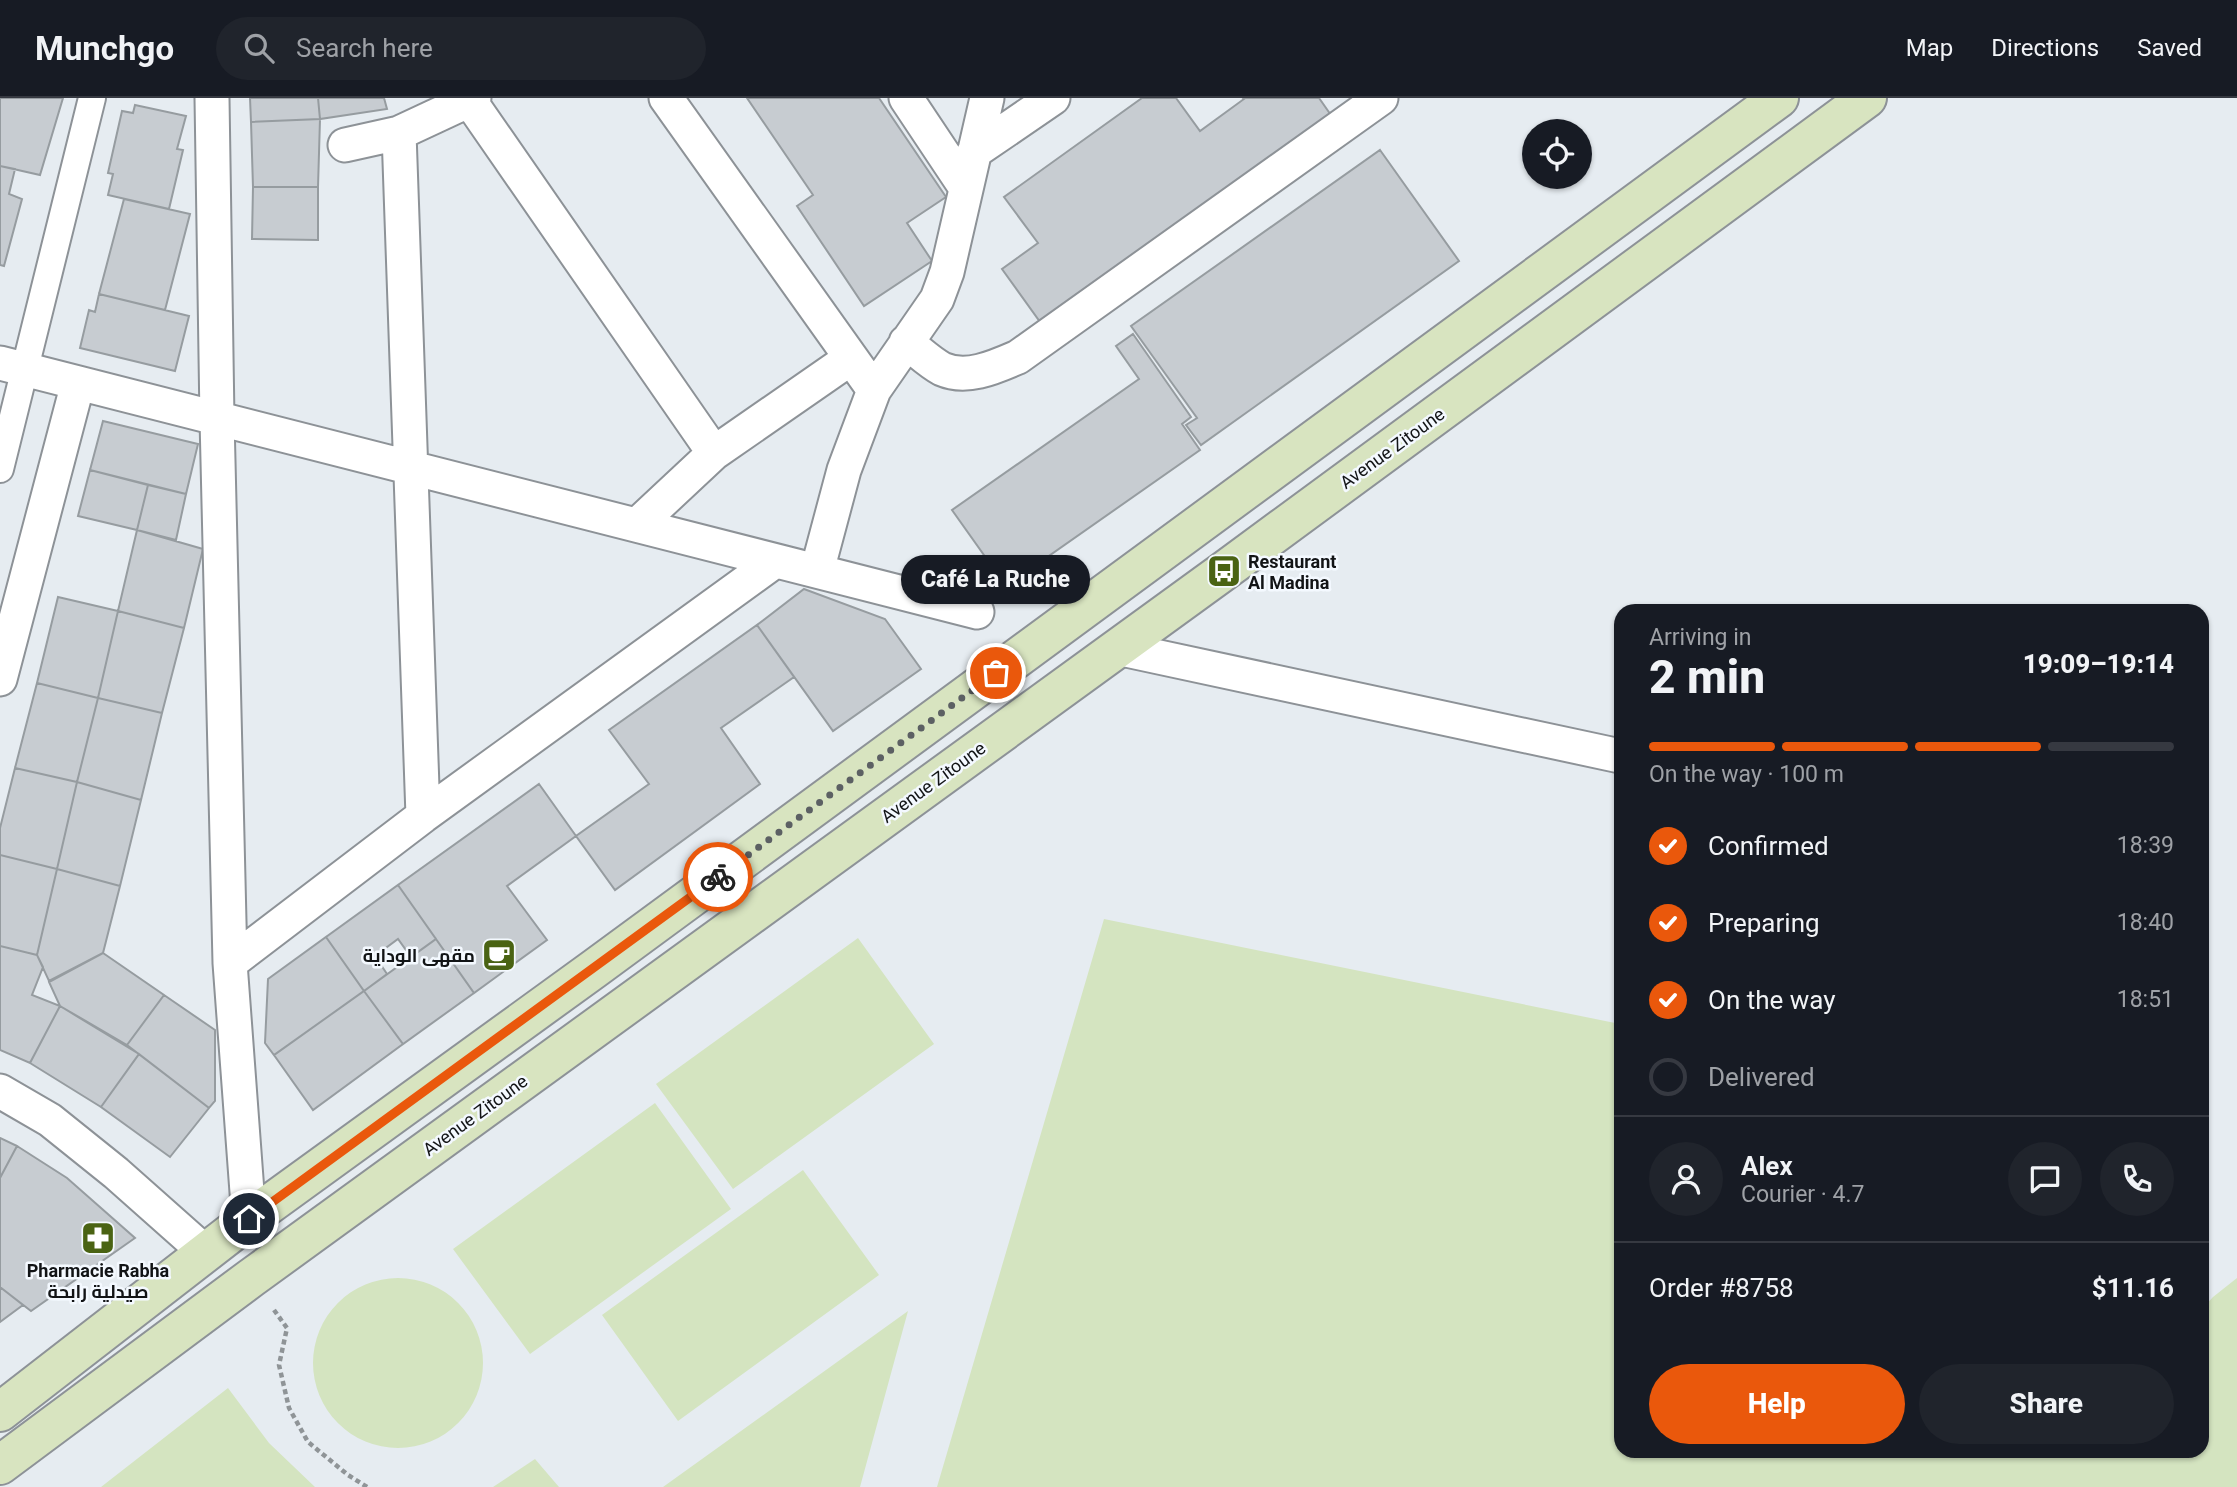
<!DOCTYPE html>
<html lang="en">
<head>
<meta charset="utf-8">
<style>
	:root { --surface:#171b24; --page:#20242c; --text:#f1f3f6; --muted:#9ea1a6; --line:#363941; --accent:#ea580c }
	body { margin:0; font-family:Roboto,Cairo,sans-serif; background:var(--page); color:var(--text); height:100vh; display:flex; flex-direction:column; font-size:26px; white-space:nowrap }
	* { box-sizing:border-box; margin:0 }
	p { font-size:23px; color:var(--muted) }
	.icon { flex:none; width:38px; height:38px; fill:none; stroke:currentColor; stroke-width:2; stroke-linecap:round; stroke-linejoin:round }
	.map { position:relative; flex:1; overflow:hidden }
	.drawer { position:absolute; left:1614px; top:506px; width:595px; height:854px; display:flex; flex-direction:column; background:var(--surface); border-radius:21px; box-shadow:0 2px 5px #0004 }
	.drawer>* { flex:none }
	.fabs { position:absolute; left:1522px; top:21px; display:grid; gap:14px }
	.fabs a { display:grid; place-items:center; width:70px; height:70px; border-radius:50%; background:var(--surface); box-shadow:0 2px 5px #0004; font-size:35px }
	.pin { position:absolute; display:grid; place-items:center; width:60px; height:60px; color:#fff; margin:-30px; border:4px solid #fff; border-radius:50%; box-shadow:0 2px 7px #0007 }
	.courier { position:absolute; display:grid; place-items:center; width:70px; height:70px; margin:-35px; border:5px solid #ea580c; border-radius:50%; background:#fff; color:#222; box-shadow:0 2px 9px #0007 }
	.bubble { position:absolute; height:49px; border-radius:24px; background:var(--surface); box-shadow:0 2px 5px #0004; font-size:23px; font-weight:800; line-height:49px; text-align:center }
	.headline em { font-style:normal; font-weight:800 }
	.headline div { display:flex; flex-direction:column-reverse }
	.headline { display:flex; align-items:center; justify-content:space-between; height:119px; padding:0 35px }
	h1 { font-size:46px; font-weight:800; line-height:52px }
	.bar { display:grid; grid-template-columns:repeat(4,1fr); gap:10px 7px; align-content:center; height:84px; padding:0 35px }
	.bar i { height:9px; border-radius:5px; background:var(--line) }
	.bar .active { background:var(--accent) }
	.bar p { grid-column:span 4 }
	.line { display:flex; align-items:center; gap:18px; padding:0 35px; border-top:2px solid var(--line) }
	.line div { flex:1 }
	.round { display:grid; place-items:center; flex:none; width:74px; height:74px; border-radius:37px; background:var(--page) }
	ol { padding:0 35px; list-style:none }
	li { display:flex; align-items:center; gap:21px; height:77px }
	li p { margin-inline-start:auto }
	li .icon { padding:7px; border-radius:50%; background:var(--accent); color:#fff; stroke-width:4 }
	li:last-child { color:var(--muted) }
	li i { width:38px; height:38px; border:4px solid var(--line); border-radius:50% }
	.action { display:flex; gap:14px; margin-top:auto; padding:14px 35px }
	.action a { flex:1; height:80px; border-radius:42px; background:var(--accent); color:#fff; font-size:28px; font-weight:800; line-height:80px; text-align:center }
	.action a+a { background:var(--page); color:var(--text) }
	header { display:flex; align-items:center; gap:42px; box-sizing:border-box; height:98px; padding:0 35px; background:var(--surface); border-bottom:2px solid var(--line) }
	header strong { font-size:33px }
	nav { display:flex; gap:38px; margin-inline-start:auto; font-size:24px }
	.search { width:490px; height:63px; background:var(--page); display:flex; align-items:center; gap:18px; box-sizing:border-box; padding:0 24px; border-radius:38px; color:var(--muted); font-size:26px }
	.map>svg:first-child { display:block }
	.green { fill:#d4e4c0 }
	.building { fill:#c7ccd1; stroke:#969ca0; stroke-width:2 }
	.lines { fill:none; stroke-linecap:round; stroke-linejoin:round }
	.pedestrian-casing { stroke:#8d9297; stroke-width:30 }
	.minor-casing { stroke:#8d9297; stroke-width:37 }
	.secondary-casing { stroke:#8d9297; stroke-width:42 }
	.path { stroke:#8f9497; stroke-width:4.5; stroke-dasharray:5 3.5; stroke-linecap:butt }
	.pedestrian { stroke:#fff; stroke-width:26 }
	.minor { stroke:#fff; stroke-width:33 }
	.secondary { stroke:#d8e4c0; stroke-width:38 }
	.done { stroke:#5c6063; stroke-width:7; stroke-dasharray:0 12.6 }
	.route { stroke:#ea580c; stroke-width:9 }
	.labels { text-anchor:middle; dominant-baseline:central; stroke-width:5; stroke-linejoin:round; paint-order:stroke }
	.street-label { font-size:18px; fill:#121416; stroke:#f4f9ff }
	.poi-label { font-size:18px; font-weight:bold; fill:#121416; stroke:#f4f9ff; text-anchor:start }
</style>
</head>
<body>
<header>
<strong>Munchgo</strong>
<div class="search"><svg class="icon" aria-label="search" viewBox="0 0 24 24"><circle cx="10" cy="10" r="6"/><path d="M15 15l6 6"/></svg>Search here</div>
<nav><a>Map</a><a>Directions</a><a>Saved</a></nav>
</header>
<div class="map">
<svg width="2237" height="1389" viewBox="0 0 2237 1389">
	<rect width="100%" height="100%" fill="#e6ecf1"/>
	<path class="green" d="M1104,821L1620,926V1215L1617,1227L1620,1253V1353H2004L2029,1356L2038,1353H2202V1211L2213,1199L2237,1180V1389H937Z
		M858,840L934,946L733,1091L656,986Z
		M655,1005L731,1111L530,1256L453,1151Z
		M803,1072L879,1177L678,1323L602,1217Z
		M313 1265a85 85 0 1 1 170 0a85 85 0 1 1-170 0Z
		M908,1213L860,1389H663Z
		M228,1290L269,1345L315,1389H101Z
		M535,1361L559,1389H493Z"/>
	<path class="building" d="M0,0H63L40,77L0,68Z
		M250,0H318L320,21L251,24Z
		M318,0H384L387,11L320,21Z
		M747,0H879L946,99L907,125L932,163L864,208L797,108L813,97Z
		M1142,0H1176L1200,33L1244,1L1243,0H1319L1333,20L1043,228L1002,171L1038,145L1004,99Z
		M135,7L186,18L177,51L183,52L169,111L108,97L113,76L108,75L122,13L133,15Z
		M320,21L318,89H253L251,24Z
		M1380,52L1459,163L1201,347L1186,327L1197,320L1131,228Z
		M0,68L15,71L9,96L22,101L4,168L0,167Z
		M253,89H318V142L252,141Z
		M124,101L190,116L165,212L99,196Z
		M99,196L189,218L175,273L80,250L89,212L95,214Z
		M1133,236L1191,319L1182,326L1200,352L1006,488L952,412L1139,281L1116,248Z
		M103,323L198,346L186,396L90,372Z
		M90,372L148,387L137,432L78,418Z
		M148,387L186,396L176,442L137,432Z
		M137,432L203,451L184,530L118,513Z
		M804,491L885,521L921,571L833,633L757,527Z
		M58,499L118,513L98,600L37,585Z
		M118,513L184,530L162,615L98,600Z
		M757,527L794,579L721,630L760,686L615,792L576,738L649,686L609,632Z
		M37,585L98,600L77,684L15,670Z
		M98,600L162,615L141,702L77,684Z
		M15,670L77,684L57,771L0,757V730Z
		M77,684L141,702L120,788L57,771Z
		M539,686L576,738L507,788L547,842L474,895L398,787Z
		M0,757L57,771L37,857L0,848Z
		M57,771L120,788L103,855L49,883L37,857Z
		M398,787L436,841L411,859L398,841L375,858L387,876L364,893L326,839Z
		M326,839L364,893L274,957L265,945L268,881Z
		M436,841L474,895L403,946L364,893Z
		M0,848L37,857L43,869L32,897L60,908L30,965L0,952Z
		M103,855L164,897L127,947L60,908L49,884Z
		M364,893L403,946L313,1012L274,957Z
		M164,897L215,932V1003L209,1010L127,947Z
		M60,908L139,956L101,1009L30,965Z
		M139,956L209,1010L170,1059L101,1009Z
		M0,1040L17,1048L0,1080Z
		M17,1048L67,1080L135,1140L31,1213L0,1189V1080Z
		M0,1189L23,1207L0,1224Z"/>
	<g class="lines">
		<g class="pedestrian-casing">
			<path id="pedestrian" d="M0,371L92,0"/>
		</g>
		<g class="minor-casing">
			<path id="minor" d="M212,0L217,321L230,865L249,1121
				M666,0L874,292
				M906,0L966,90
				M470,3L714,355
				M399,35L423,718
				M345,47L399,35L474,0
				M974,54L1053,0
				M906,244C917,252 929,264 942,271C967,282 995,269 1018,259L1381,0
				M0,265L977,514
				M637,427L714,355L851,260
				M817,473L844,372L874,292L937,201L947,174L987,0
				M1117,550L1620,658
				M0,581L78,285
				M230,865L423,718L775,463
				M0,993L50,1022L116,1075L205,1154"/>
		</g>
		<g class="secondary-casing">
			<path id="secondary" d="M0,1314L249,1121L594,871L1779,0
				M0,1367L251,1180L1224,473L1867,0"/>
		</g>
		<path class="path" d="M274,1212L287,1230L279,1267L289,1310L308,1344L348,1377L367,1389"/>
		<use href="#pedestrian" class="pedestrian"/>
		<use href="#minor" class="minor"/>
		<use href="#secondary" class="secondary"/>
	</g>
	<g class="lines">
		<path class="done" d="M718,779L996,575"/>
		<path class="route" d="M249,1121L718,779"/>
	</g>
	<defs>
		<g id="bus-square" transform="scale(1.75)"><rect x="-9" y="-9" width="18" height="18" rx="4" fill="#4a6313" stroke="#f4f9ff"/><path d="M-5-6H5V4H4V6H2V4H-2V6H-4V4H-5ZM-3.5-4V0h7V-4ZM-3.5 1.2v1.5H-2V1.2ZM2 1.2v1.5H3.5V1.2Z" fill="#fff"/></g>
		<g id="cafe-square" transform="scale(1.75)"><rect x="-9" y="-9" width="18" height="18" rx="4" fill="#4a6313" stroke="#f4f9ff"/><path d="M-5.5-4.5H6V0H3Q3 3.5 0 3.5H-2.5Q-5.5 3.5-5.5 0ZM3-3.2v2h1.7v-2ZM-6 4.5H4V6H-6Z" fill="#fff"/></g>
		<g id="pharmacy-square" transform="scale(1.75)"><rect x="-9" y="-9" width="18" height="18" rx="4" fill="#4a6313" stroke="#f4f9ff"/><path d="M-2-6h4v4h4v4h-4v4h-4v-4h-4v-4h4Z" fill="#fff"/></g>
	</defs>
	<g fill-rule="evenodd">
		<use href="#bus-square" x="1224" y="473"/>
		<use href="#cafe-square" x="499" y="857"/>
		<use href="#pharmacy-square" x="98" y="1140"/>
	</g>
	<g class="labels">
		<g class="street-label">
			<text transform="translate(1392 350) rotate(-36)">Avenue Zitoune</text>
			<text transform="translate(933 684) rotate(-36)">Avenue Zitoune</text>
			<text transform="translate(475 1017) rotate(-36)">Avenue Zitoune</text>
		</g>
		<g class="poi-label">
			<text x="1248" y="463">Restaurant<tspan x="1248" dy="21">Al Madina</tspan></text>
			<text x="475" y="857" text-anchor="end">مقهى الوداية</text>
			<text x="98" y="1172" text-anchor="middle">Pharmacie Rabha<tspan x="98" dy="21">صيدلية رابحة</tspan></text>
		</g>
	</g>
</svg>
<div class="fabs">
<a><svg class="icon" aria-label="locate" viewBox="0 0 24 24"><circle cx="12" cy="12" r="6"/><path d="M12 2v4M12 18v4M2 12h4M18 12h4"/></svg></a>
</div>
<div class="pin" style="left:996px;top:575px;background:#ea580c"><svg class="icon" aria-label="bag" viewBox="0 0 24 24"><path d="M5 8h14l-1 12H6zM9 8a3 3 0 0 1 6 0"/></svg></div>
<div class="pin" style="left:249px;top:1121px;background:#1f2937"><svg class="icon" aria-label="home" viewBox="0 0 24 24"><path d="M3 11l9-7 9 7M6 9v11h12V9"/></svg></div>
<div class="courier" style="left:718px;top:779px"><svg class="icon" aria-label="bike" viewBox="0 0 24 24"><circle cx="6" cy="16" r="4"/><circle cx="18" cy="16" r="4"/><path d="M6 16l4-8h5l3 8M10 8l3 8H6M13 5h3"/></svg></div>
<div class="bubble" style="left:901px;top:457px;width:189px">Café La Ruche</div>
<section class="drawer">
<div class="headline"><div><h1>2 min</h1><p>Arriving in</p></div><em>19:09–19:14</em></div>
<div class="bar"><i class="active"></i><i class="active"></i><i class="active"></i><i></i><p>On the way · 100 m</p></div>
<ol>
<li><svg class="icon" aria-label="check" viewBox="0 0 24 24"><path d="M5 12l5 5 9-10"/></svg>Confirmed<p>18:39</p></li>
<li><svg class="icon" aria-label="check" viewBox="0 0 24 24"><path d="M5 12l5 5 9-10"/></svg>Preparing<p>18:40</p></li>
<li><svg class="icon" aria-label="check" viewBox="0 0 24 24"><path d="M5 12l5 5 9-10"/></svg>On the way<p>18:51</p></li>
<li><i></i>Delivered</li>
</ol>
<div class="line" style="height:126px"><a class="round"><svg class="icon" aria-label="person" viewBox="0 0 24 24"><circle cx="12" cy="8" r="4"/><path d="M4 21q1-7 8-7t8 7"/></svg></a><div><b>Alex</b><p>Courier · 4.7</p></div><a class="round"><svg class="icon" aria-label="chat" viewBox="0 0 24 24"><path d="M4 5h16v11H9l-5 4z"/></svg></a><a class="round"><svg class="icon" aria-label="phone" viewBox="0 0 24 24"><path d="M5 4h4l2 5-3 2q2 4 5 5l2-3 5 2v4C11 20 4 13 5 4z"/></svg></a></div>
<div class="line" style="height:91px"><div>Order #8758</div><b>$11.16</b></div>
<div class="action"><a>Help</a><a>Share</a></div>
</section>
</div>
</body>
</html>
